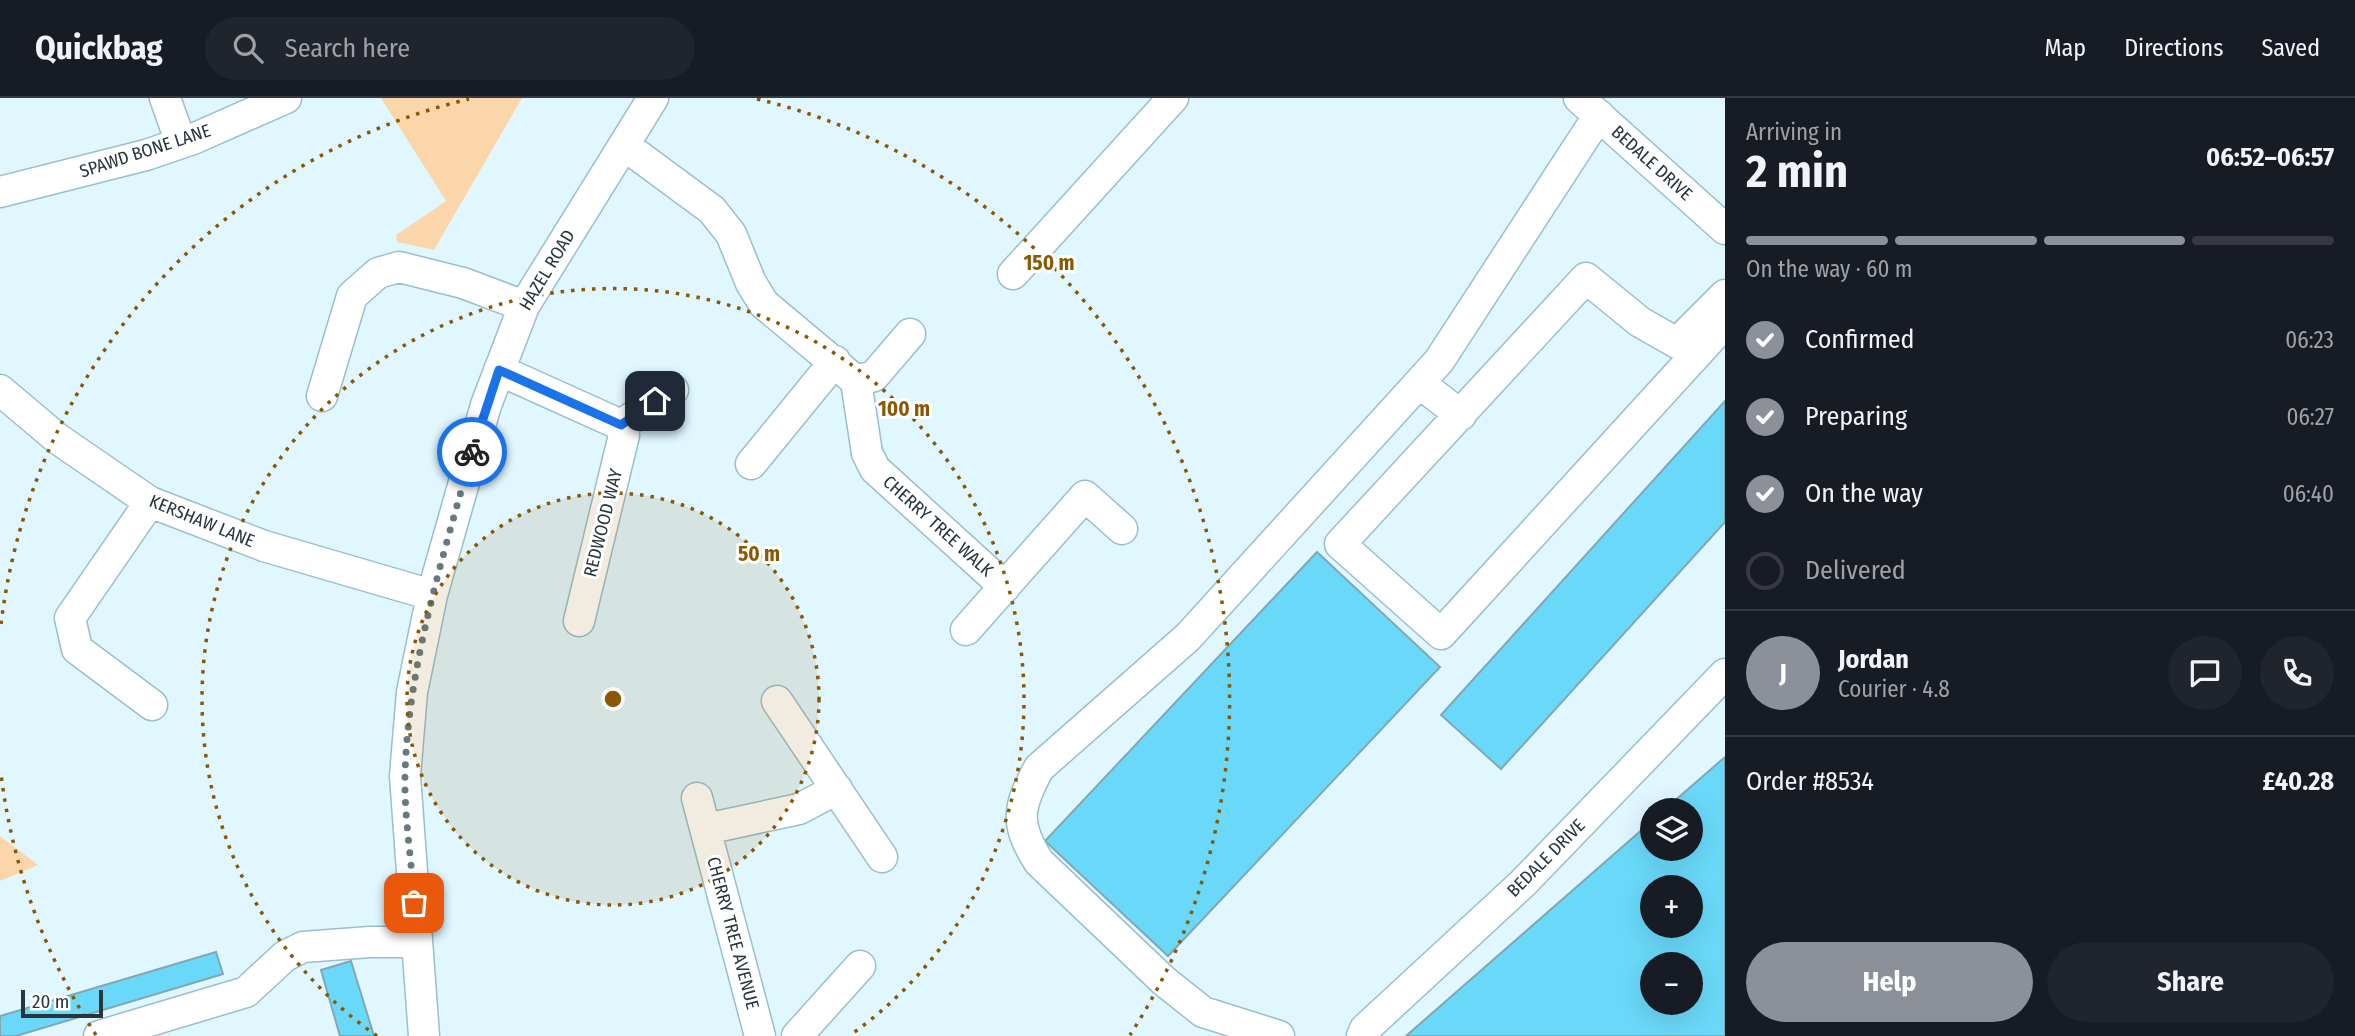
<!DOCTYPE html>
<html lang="en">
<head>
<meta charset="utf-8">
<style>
	:root { --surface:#171b24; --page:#20242c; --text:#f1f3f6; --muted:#9ea1a6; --line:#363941; --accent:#8c9099 }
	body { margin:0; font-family:"Fira Sans Condensed",sans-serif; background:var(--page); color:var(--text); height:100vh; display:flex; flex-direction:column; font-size:26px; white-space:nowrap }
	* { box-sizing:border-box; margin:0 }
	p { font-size:23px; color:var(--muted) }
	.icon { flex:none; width:38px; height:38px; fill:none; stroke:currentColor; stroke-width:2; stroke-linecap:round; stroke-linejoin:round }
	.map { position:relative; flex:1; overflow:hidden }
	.drawer { display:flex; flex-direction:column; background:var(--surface); width:630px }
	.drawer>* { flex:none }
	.buttons { position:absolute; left:1640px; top:700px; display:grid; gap:14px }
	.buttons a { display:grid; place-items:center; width:63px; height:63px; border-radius:50%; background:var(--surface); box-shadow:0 7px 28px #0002; font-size:35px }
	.scale { position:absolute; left:21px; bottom:18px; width:82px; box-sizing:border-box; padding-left:7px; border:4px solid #27363b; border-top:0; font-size:19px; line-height:24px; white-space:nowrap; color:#27363b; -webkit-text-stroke:5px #fff; paint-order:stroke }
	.pin { position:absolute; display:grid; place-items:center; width:60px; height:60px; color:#fff; margin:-30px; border-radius:14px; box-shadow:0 4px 10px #0006 }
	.courier { position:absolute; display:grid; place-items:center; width:70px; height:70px; margin:-35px; border:5px solid #1a73e8; border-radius:50%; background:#fff; color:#222; box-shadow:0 2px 9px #0007 }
	.headline em { font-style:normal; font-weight:700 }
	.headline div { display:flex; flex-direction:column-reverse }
	.headline { display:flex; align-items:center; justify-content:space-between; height:119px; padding:0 21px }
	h1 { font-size:46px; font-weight:700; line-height:52px }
	.bar { display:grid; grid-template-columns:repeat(4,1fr); gap:10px 7px; align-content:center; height:84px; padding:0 21px }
	.bar i { height:9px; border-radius:5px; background:var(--line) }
	.bar .active { background:var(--accent) }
	.bar p { grid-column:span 4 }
	.line { display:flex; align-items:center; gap:18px; padding:0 21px; border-top:2px solid var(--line) }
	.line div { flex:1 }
	.round { display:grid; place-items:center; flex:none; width:74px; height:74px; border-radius:37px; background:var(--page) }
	ol { padding:0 21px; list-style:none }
	li { display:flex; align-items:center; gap:21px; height:77px }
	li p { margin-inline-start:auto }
	li .icon { padding:7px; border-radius:50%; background:var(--accent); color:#fff; stroke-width:4 }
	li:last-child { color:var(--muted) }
	li i { width:38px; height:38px; border:4px solid var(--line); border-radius:50% }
	.button { display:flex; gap:14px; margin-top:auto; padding:14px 21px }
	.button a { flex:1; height:80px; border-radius:42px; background:var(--accent); color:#fff; font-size:28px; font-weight:700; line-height:80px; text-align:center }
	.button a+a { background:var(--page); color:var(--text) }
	header { display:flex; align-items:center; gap:42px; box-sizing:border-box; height:98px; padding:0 35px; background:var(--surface); border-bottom:2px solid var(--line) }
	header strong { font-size:33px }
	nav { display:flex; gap:38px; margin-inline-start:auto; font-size:24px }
	.search { width:490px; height:63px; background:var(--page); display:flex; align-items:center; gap:18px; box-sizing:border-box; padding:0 24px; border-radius:38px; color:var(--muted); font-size:26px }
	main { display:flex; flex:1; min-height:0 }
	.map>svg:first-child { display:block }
	.green { fill:#fbd6aa }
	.building { fill:#6ad9f9; stroke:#81a7b3; stroke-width:2; fill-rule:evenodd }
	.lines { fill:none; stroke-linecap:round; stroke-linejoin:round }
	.minor-casing { stroke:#99bfcc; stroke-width:33 }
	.minor { stroke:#fff; stroke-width:30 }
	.done { stroke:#687a80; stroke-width:7; stroke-dasharray:0 12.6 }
	.route { stroke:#1a73e8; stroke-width:9 }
	.ring { fill:none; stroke:#8a5800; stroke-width:3.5; stroke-dasharray:3.5 7 }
	.labels { text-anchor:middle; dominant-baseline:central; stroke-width:6; stroke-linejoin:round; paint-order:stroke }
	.street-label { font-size:18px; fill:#27363b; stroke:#fff }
	.centre { fill:#8a5800; stroke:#fff; stroke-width:3.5 }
	.ring-label { font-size:21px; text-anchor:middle; font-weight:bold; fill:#8a5800; stroke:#fff; stroke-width:6; stroke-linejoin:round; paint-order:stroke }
</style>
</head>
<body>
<header>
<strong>Quickbag</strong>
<div class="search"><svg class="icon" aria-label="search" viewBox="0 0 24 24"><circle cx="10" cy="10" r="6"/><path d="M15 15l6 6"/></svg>Search here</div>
<nav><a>Map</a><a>Directions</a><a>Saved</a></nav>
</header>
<main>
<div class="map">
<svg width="1725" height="938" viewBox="0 0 1725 938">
	<rect width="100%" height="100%" fill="#e0f7ff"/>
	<path class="green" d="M381,0H522L434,152L397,144L396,137L446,103Z
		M0,738L38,767L0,783Z"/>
	<path class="building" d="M1725,303V424L1501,671L1441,617Z
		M1317,454L1440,569L1168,858L1045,743Z
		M1725,659V938H1406L1652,723V751H1690V712H1664ZM1652,789H1690V828H1652ZM1652,866H1690V905H1652Z
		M216,854L223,876L16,938H0V918Z
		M351,863L374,938H340L321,872Z"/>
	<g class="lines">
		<g class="minor-casing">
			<path id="minor" d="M165,0L181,45
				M1579,0L1725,131
				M624,47L712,112L731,136L751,185L764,206L856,283L874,278L910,236
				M0,94L146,57L193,41L286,0
				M1013,176L1173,0
				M1725,197L1677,245L1640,224L1586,180L1340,446L1441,536L1725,225
				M499,272L621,327L624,337L579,523
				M856,283L867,355L875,371L1005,489
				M1419,285L1461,317
				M0,292L58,341L150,404L264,448L432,497
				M322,298L352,198L378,175L399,169L463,185L524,208
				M621,327L673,292
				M751,366L835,263
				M150,404L70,520L77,551L152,607
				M966,532L1085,398L1122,431
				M777,603L882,759
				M697,700L760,938
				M706,731L799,711L837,691
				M99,938L246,894L285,858L303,849L370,844H416
				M424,938L405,678L412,594L432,497L486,307L524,208L653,0
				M797,938L860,868
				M1279,938L1203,914L1164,883L1039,764C1014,725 1018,709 1039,670L1188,539L1439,263L1599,17
				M1362,938L1365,931L1523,785L1725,576"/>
		</g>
		<use href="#minor" class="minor"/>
	</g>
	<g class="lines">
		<path class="done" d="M414,805C412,763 404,719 405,677C408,566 443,460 472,354"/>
		<path class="route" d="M472,354L499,272L621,327L655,303"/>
	</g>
	<circle cx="613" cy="601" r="206" fill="#8a5800" fill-opacity=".12"/>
	<g class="ring">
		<circle cx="613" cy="601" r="206"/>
		<path d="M377 938A411 411 0 1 1 849 938"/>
		<path d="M96 937A617 617 0 0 1 1 676M1 526A617 617 0 0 1 469 1M757 1A617 617 0 0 1 1130 937"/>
	</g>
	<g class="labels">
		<g class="street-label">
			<text transform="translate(145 53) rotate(-18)">SPAWD BONE LANE</text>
			<text transform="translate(1652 65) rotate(42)">BEDALE DRIVE</text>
			<text transform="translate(547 172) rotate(-59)">HAZEL ROAD</text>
			<text transform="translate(202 423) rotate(22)">KERSHAW LANE</text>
			<text transform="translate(603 425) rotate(-76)">REDWOOD WAY</text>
			<text transform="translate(938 428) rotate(42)">CHERRY TREE WALK</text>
			<text transform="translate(1546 760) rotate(-45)">BEDALE DRIVE</text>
			<text transform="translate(733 835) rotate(75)">CHERRY TREE AVENUE</text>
		</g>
	</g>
	<circle cx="613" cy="601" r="10" class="centre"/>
	<g class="ring-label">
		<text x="1049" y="172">150 m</text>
		<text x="904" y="318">100 m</text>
		<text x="759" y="463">50 m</text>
	</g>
</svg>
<div class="buttons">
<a><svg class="icon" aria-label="layers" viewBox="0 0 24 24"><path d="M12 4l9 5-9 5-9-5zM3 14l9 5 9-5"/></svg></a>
<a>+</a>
<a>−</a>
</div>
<div class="scale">20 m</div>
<div class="pin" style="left:414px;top:805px;background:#ea580c"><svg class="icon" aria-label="bag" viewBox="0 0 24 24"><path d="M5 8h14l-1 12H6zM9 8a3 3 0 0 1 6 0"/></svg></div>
<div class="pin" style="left:655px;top:303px;background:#1f2937"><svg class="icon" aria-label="home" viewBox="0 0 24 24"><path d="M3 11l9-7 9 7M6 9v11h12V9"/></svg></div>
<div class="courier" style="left:472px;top:354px"><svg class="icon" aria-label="bike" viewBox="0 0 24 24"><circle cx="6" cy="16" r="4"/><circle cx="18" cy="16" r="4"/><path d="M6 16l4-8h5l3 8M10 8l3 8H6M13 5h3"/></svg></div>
</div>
<section class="drawer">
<div class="headline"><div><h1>2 min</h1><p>Arriving in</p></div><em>06:52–06:57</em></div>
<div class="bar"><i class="active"></i><i class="active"></i><i class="active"></i><i></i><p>On the way · 60 m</p></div>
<ol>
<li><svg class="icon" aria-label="check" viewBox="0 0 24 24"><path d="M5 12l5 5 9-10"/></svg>Confirmed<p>06:23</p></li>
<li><svg class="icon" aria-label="check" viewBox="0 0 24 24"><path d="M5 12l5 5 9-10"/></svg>Preparing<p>06:27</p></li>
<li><svg class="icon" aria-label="check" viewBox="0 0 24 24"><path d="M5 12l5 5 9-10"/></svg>On the way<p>06:40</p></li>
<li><i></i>Delivered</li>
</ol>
<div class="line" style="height:126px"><b class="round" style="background:var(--accent);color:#fff">J</b><div><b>Jordan</b><p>Courier · 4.8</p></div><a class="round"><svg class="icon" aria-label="chat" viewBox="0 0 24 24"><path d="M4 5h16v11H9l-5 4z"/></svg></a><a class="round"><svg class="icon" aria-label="phone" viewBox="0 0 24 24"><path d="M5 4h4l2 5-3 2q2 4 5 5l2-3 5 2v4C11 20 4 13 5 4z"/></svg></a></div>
<div class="line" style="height:91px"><div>Order #8534</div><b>£40.28</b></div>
<div class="button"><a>Help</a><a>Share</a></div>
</section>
</main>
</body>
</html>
